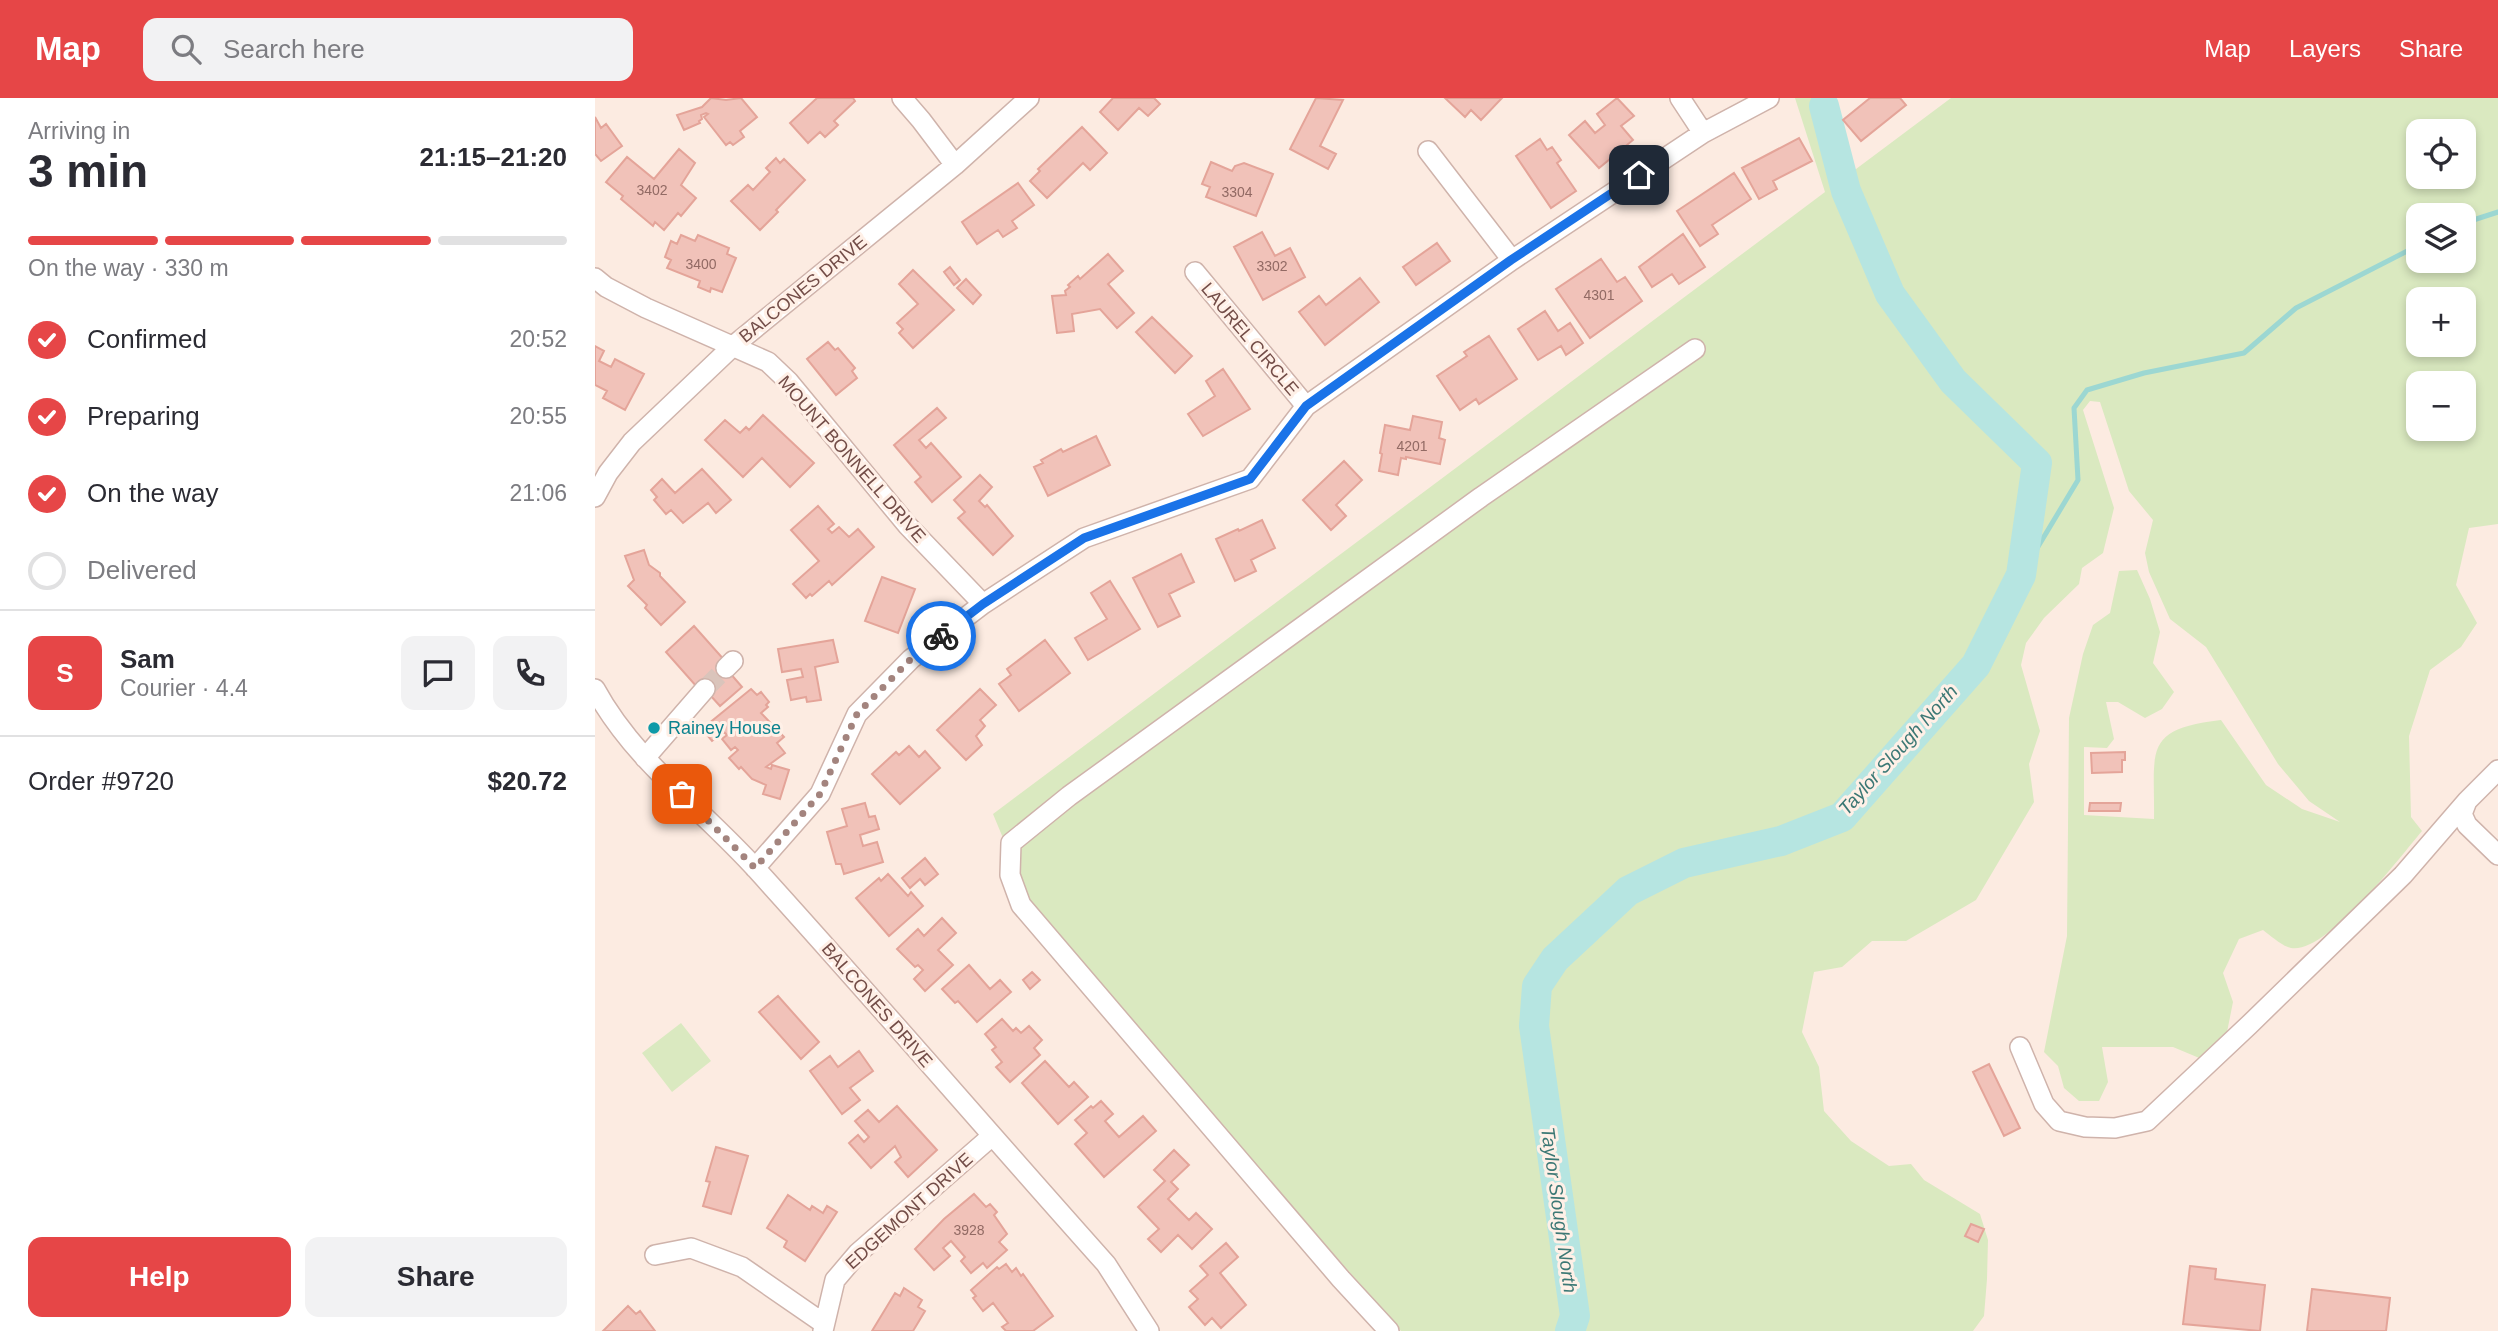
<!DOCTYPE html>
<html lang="en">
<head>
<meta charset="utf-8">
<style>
	:root { --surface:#fff; --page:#f2f2f3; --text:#2b2b33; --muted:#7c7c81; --line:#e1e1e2; --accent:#e64647 }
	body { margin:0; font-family:Helvetica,sans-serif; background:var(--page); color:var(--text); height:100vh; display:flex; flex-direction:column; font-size:26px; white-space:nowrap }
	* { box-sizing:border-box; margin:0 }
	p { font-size:23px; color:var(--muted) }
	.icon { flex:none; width:38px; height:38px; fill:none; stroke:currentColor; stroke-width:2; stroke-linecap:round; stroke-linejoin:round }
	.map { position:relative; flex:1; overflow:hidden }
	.drawer { display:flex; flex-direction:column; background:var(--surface); width:595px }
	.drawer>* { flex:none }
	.controls { position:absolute; left:1811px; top:21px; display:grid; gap:14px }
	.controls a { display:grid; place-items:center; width:70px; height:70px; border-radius:14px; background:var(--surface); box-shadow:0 4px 10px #0003; font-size:35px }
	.pin { position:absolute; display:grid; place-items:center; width:60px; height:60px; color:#fff; margin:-30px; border-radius:14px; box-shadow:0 4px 10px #0006 }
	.courier { position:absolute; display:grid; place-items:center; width:70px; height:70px; margin:-35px; border:5px solid #1a73e8; border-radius:50%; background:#fff; color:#222; box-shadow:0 2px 9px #0007 }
	.summary em { font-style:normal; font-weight:700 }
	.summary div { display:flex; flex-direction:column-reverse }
	.summary { display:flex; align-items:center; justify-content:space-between; height:119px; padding:0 28px }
	h1 { font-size:46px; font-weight:700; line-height:52px }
	.bar { display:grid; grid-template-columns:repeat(4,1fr); gap:10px 7px; align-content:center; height:84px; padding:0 28px }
	.bar i { height:9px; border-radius:5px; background:var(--line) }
	.bar .current { background:var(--accent) }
	.bar p { grid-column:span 4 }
	.line { display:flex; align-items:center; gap:18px; padding:0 28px; border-top:2px solid var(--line) }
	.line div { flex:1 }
	.round { display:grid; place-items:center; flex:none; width:74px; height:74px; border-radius:14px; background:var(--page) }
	ol { padding:0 28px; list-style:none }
	li { display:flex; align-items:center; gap:21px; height:77px }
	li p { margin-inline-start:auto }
	li .icon { padding:7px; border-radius:50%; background:var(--accent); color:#fff; stroke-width:4 }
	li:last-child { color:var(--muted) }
	li i { width:38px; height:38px; border:4px solid var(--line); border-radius:50% }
	.button { display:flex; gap:14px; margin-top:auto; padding:14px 28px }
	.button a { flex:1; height:80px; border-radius:14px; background:var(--accent); color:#fff; font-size:28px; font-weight:700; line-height:80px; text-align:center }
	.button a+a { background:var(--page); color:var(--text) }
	header { display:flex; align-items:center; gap:42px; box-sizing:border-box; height:98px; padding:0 35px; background:var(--accent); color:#fff }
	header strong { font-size:33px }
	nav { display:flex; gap:38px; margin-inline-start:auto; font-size:24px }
	.search { width:490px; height:63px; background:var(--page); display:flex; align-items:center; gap:18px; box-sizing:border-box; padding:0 24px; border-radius:14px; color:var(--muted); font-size:26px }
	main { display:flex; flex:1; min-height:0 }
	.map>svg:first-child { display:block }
	.green { fill:#dae9c0; fill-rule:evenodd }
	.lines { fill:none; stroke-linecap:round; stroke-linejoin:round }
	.stream { stroke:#9cd7d2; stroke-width:5 }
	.river { stroke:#b6e5e1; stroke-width:30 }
	.building { fill:#f1c2b9; stroke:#e4a499; stroke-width:2 }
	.minor-tunnel { stroke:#dac4bb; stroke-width:19; stroke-dasharray:19 10; stroke-linecap:butt }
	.minor-casing { stroke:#cfb3ab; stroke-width:22 }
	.minor { stroke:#fff; stroke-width:19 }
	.done { stroke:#a3847e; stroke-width:7; stroke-dasharray:0 12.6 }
	.route { stroke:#1a73e8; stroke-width:9 }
	.culture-dot { fill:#0f9aa8; stroke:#fff0e7; stroke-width:2.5 }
	.labels { text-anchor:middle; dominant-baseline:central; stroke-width:6; stroke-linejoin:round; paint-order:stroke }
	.number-label { font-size:14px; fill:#926a64 }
	.street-label { font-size:18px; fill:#734d48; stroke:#fff0e7 }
	.culture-label { font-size:18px; fill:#0d838f; stroke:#fff0e7; text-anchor:start }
	.water-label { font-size:19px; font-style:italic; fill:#3c7875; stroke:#fff0e7 }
</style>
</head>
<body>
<header>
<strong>Map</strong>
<div class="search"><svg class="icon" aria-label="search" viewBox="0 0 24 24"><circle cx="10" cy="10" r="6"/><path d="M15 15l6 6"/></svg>Search here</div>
<nav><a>Map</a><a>Layers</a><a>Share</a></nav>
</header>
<main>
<section class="drawer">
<div class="summary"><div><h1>3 min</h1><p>Arriving in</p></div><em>21:15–21:20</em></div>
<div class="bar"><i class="current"></i><i class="current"></i><i class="current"></i><i></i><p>On the way · 330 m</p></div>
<ol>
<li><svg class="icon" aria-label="check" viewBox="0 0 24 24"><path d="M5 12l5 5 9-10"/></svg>Confirmed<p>20:52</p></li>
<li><svg class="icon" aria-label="check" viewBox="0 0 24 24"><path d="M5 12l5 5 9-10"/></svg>Preparing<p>20:55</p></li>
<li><svg class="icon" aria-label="check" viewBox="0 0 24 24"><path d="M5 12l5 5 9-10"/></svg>On the way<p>21:06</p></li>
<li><i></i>Delivered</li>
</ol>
<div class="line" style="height:126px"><b class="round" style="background:var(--accent);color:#fff">S</b><div><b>Sam</b><p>Courier · 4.4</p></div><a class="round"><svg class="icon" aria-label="chat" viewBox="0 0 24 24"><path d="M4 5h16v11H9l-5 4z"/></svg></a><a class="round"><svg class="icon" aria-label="phone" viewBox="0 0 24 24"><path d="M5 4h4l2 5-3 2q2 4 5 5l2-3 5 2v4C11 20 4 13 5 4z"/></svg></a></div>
<div class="line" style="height:91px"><div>Order #9720</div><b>$20.72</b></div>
<div class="button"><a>Help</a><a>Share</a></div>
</section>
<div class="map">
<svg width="1903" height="1233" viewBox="0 0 1903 1233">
	<rect width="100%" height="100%" fill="#fcebe1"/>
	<path class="green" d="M1200,0H1235L1257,74L1356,0H1903V426L1874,430L1861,487L1882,525L1866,549L1835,572L1814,638L1816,719L1827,733C1805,759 1731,857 1696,850C1687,848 1676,838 1668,832L1644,841L1628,875L1638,904L1630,944L1609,962L1578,949H1507L1513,984L1504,1003H1484L1469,990L1463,968L1449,954L1472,838L1474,620L1488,556L1498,527L1515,515L1524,473L1542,472L1555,501L1565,534L1558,565L1579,594L1567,611L1550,620L1523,604H1511L1519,641L1512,650L1489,649V717L1559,721C1560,653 1547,631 1626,622L1671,687L1707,711L1745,724L1714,703L1683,666L1611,549L1575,521L1554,474L1550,455L1558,422L1534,393L1505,304L1495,303L1488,312L1519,410L1508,455L1487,470L1484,486L1449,520L1431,545L1426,567L1445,633L1434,666L1439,704L1381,802L1311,843H1277L1247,869L1219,874L1207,934L1224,969L1229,1013L1256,1043L1294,1068L1316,1066L1329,1082L1385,1116L1393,1142L1392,1181L1389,1218L1378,1233H806L429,802L418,764L398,716L1230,94ZM1824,33H1869V79H1824ZM1824,117H1869V163H1824ZM1824,201H1869V247H1824ZM1824,285H1869V331H1824Z
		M86,925L116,963L77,994L47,955Z"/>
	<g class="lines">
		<path class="stream" d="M1869,125L1903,114
			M1426,477L1483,382L1479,310L1492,292L1549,275L1649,255L1701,210L1824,147"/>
		<path class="river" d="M975,1233L980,1218L939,928L942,888L960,861L1033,793L1089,765L1186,743L1247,719L1381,567L1426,477L1442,365L1358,283L1295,196L1251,93L1229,8"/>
	</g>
	<path class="building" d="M116,0L131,2L146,0L162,19L145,33L149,39L138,47L135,44L131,47L109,19L113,16L111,15L106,17L107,21L104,23L105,25L89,32L82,17L107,9Z
		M222,0H258L260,3L239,23L243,27L230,39L225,34L213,45L195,25Z
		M518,0H559L565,6L553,18L544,10L523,32L505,14Z
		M721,0L748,2L725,48L741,56L733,71L695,51Z
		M850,0H907L886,22L876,12L870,19Z
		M1022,0L1039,18L1026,28L1038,42L1004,70L974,37L990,23L1000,35L1010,27L1002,16Z
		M1275,0H1305L1311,7L1266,43L1248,22Z
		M0,19L6,30L11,26L27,48L6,63L0,56Z
		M487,29L512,55L495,72L488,65L452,100L435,83L445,73L443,71Z
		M1204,40L1217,63L1178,83L1182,91L1164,101L1147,70Z
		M945,41L952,52L957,49L966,62L962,65L981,93L956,110L921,58Z
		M84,51L100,65L86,87L101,100L86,118L83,115L69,132L60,124L58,128L26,101L28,98L11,84L32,59L59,81Z
		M181,60L185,65L189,61L210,82L181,112L183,114L165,132L136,103L153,87L158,92L175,74L171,70Z
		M616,64L637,73L640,68L649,65L678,76L661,118L611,99L615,89L607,86Z
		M1139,75L1156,101L1117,127L1123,136L1105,148L1082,113Z
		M423,85L439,107L417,123L422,130L408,139L403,132L382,146L367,124Z
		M667,134L680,158L695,150L710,179L668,202L639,149Z
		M1088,136L1110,169L1084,186L1077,176L1057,189L1044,169Z
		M86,137L100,143L103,137L134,150L132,156L141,160L127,194L116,190L115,194L103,189L105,183L72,170L76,162L70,159L76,143L82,146Z
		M842,145L855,163L821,187L808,169Z
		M513,156L528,173L513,186L539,215L522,230L505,211L477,216L479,233L462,235L457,198L471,197L470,193L475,189L473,187L483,178L485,181Z
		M1006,161L1022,184L1030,179L1047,203L995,240L961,191Z
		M355,169L365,182L359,187L349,174Z
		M318,172L359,212L318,250L304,235L308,231L302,225L323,206L304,186Z
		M765,180L784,204L730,247L704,214L724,198L731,207Z
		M371,181L386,197L378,206L362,190Z
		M950,213L963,233L975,225L988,245L971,257L966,248L943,262L923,231Z
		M557,219L597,258L580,275L541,234Z
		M894,238L922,281L884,306L881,301L865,312L842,278L872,258L869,254Z
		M233,244L240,252L243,250L260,270L257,273L262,280L241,297L212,261Z
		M0,248L9,253L4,263L16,269L20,261L49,276L30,312L8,300L12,293L0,287Z
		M628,271L655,311L608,338L593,316L620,298L611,283Z
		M342,310L351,320L324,342L331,350L336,345L366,379L337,404L320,384L326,379L299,347Z
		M168,317L219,365L195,389L167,360L148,379L110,342L130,322L145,335L151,329L154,332Z
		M818,318L847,324L844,340L850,342L845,366L811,359V361L806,360L803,377L784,373L787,356L785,355L790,327L815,332Z
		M501,338L515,367L453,398L439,369L448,365L446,362L466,351L468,354Z
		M749,363L767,382L741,407L751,418L736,432L708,402Z
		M107,371L136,402L121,415L113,405L88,425L76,412L71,416L59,402L62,399L56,392L67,381L80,395Z
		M385,377L397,389L384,403L390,409L392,407L418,438L398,457L363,420L370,414L359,402Z
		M223,408L239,426L233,431L237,435L244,429L254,439L263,431L279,449L237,487L234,483L217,498L215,496L211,500L198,486L224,463L196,432Z
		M667,422L680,450L656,462L661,473L640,483L621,441L643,431L644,433Z
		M49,452L54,467L65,475V478L90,504L66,527L50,510L52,507L33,488L39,482L30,458Z
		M586,456L599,484L574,496L585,518L563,529L538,480Z
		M287,479L320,491L303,535L270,523Z
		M515,483L545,531L493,562L480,540L512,521L496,495Z
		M99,528L131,564L128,567L147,589L125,608L105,586L102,589L71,554Z
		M238,542L243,564L220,569L226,602L212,604L211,599L196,602L192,582L208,579L206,571L187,574L183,551Z
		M450,542L475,575L424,613L404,586L416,577L412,571Z
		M156,591L162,597L166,594L174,604L171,607L173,609L166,615L189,639L182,645L190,655L171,669L176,671L177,667L194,672L185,701L168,696L171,687L157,681L146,669L144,671L134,660L143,652L140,649L136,652L127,641L132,637L129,634L117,643L107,631Z
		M385,591L401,607L385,622L390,628L381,638L387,647L371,662L342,632Z
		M314,648L324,659L330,653L345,670L305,706L277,676L301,654L304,657Z
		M1530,654V662H1527V674L1497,675L1496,655Z
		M270,705L274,719L280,718L284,731L265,737L268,748L282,744L288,764L249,776L246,766H241L232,734L252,728L247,711Z
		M1495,705H1526L1525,713H1494Z
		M330,760L343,776L330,787L325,781L315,790L307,780Z
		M293,776L313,798L316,794L328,808L294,838L261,800L284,780L286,783Z
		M347,820L361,835L343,852L358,867L330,893L319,881L328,872L323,867L320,869L302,851L323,831L329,838Z
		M374,867L395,891L405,882L416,894L382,924L363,903L360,905L347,891Z
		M437,874L445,882L435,891L428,882Z
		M183,898L224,944L206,961L164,914Z
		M407,921L418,933L421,930L426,935L434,928L447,942L439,950L445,957L415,984L401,969L407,964L397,952L401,949L390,936Z
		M264,953L278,973L255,990L265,1002L247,1016L215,973L235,958L243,969Z
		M450,963L474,989L479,984L493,999L463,1026L427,985Z
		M1394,966L1425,1030L1409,1038L1378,974Z
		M506,1003L518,1016L510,1023L524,1039L548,1018L561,1033L509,1079L480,1046L492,1035L480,1022L496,1008L498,1010Z
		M302,1008L342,1052L313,1079L300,1064L306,1059L300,1048L276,1070L254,1045L263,1037L269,1044L274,1039L260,1023L273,1012L284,1024Z
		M121,1049L153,1058L136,1116L108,1108L115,1084L111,1083Z
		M579,1052L594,1067L576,1084L583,1091L573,1101L594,1122L601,1115L617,1131L597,1151L583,1137L566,1154L553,1141L564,1131L543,1109L570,1083L559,1072Z
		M379,1096L391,1109L395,1106L402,1114L399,1117L412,1136L404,1144L412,1152L392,1170L388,1165L376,1175L366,1163L370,1159L356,1143L348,1150L355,1158L339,1172L320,1151L349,1121Z
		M193,1097L215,1112L217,1108L228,1115L232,1108L242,1114L210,1163L189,1149L192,1143L172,1130Z
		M1376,1126L1389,1131L1383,1144L1370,1138Z
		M631,1145L643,1159L625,1175L651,1207L626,1230L617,1220L610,1227L594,1209L603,1201L595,1193L613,1177L605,1168Z
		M411,1166L417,1174L421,1170L426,1178L428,1176L458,1218L438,1233H411L407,1229L413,1225L398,1205L388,1213L378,1200L381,1198L376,1192L402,1169L404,1171Z
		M1595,1168L1621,1171L1620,1181L1670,1187L1665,1233L1588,1226Z
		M309,1190L327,1202L323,1209L330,1213L318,1233H277L300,1195L305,1198Z
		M1717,1191L1795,1200L1791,1233H1712Z
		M33,1208L41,1216L45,1213L60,1233H8Z"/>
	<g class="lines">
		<path class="minor-tunnel" d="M110,591L131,570"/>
		<g class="minor-casing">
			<path id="minor" d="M307,0L326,22L360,67
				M1085,0L1108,35
				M833,53L917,162
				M600,174L711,308
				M0,180L11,189L51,210L173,264L194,284L313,428L388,506
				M0,399L13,375L37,344L138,248L360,67L434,0
				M131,570L138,563
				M0,591C39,663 108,712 162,772C280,902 394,1035 511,1166L554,1233
				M50,660L110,591
				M1872,703L1867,716L1872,727L1903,757
				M160,770L225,696L262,616L316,561L388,506L489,440L655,381L711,308L917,162L1108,35L1174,0
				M1425,949L1449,1006L1464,1023L1490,1029L1520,1030L1552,1023L1654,927L1808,777L1872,703L1903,672
				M60,1157L96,1150L147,1169L228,1225
				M228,1233L240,1182L263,1155L397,1038
				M794,1233L746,1181L426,807L415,777L416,745L474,698L886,399L1100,251"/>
		</g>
		<use href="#minor" class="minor"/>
	</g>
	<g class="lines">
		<path class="done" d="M87,696L160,770L225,696L262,616L316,561L346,538"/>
		<path class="route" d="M346,538L388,506L489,440L655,381L711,308L916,162L1044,77"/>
	</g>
	<circle class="culture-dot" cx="59" cy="630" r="7"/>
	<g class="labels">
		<g class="number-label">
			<text x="57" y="92">3402</text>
			<text x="642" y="94">3304</text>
			<text x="106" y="166">3400</text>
			<text x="677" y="168">3302</text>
			<text x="1004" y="197">4301</text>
			<text x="817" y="348">4201</text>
			<text x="374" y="1132">3928</text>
		</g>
		<g class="street-label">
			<text transform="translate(208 191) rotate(-39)">BALCONES DRIVE</text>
			<text transform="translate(655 241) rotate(50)">LAUREL CIRCLE</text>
			<text transform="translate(257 361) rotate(49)">MOUNT BONNELL DRIVE</text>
			<text transform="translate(282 907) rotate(49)">BALCONES DRIVE</text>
			<text transform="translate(314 1113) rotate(-42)">EDGEMONT DRIVE</text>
		</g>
		<g class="culture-label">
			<text x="73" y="630">Rainey House</text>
		</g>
		<g class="water-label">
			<text transform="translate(1303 652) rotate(-48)">Taylor Slough North</text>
			<text transform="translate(964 1112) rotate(82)">Taylor Slough North</text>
		</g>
	</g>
</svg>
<div class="controls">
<a><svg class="icon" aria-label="locate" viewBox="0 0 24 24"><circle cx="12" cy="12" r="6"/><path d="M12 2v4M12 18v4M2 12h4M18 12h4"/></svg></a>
<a><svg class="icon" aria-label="layers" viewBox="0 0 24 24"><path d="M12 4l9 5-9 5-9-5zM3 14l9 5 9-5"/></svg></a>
<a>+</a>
<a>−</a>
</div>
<div class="pin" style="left:87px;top:696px;background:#ea580c"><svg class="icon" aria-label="bag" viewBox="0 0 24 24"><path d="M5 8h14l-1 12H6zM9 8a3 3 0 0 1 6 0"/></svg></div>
<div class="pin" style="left:1044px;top:77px;background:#1f2937"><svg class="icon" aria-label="home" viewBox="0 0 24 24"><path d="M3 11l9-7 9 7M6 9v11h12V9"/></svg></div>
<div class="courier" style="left:346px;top:538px"><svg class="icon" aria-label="bike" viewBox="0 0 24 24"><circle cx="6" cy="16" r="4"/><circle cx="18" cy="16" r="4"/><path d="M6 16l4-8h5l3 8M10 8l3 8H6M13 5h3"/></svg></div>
</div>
</main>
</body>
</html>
